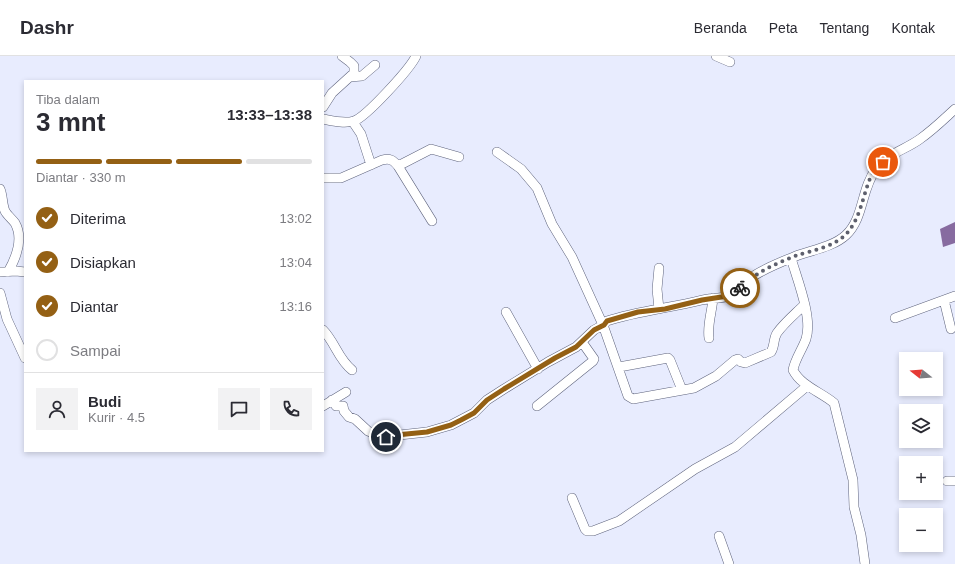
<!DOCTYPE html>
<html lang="id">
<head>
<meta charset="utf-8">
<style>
	:root { --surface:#fff; --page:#f2f2f3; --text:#2b2b33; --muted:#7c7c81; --line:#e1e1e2; --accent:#946014 }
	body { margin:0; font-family:Arial,sans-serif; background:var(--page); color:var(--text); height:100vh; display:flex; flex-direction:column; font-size:15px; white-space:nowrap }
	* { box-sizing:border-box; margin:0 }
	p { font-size:13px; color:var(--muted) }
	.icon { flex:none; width:22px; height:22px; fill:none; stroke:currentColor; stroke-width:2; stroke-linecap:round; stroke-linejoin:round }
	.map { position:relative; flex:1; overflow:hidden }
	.side { position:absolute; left:24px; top:24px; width:300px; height:372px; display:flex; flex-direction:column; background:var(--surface); border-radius:0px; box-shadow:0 2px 6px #0003 }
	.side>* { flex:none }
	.needle { width:26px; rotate:287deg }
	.tools { position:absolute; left:899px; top:296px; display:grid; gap:8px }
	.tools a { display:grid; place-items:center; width:44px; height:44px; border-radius:0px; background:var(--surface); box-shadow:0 2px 6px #0003; font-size:20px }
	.pin { position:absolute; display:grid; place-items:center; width:34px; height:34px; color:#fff; margin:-17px; border:2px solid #fff; border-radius:50%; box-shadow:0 1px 4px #0007 }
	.courier { position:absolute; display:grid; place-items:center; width:40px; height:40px; margin:-20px; border:3px solid #946014; border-radius:50%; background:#fff; color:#222; box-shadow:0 1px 5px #0007 }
	.summary em { font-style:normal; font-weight:700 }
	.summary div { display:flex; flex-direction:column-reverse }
	.summary { display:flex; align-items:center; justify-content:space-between; height:68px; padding:0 12px }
	h1 { font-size:26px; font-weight:700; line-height:30px }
	.bar { display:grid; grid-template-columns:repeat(4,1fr); gap:6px 4px; align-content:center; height:48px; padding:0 12px }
	.bar i { height:5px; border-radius:3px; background:var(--line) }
	.bar .current { background:var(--accent) }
	.bar p { grid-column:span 4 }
	.line { display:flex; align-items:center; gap:10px; padding:0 12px; border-top:1px solid var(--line) }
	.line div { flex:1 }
	.round { display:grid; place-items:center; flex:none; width:42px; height:42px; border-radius:0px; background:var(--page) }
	ol { padding:0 12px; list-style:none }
	li { display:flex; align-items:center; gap:12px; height:44px }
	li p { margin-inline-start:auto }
	li .icon { padding:4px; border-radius:50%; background:var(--accent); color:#fff; stroke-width:4 }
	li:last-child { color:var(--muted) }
	li i { width:22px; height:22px; border:2px solid var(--line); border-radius:50% }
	header { display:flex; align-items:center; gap:24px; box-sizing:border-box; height:56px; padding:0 20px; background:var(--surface); border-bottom:1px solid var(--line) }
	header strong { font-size:19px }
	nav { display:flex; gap:22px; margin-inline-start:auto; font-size:14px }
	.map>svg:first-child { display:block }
	.building { fill:#876ba0 }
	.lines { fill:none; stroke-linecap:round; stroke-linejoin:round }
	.minor-casing { stroke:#5f647d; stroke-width:10 }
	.minor { stroke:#fff; stroke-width:9 }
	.done { stroke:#5e606d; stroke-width:4; stroke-dasharray:0 7.2 }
	.route { stroke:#946014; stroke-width:5 }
</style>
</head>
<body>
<header>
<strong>Dashr</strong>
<nav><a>Beranda</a><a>Peta</a><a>Tentang</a><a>Kontak</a></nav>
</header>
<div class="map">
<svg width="955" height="508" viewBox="0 0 955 508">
	<rect width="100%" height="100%" fill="#e8ecfe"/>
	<path class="building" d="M955,166V187L943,191L940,173Z"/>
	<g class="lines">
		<g class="minor-casing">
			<path id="minor" d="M716,0L730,6
				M350,21L362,20L375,9
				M323,51L332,37L354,17V10L350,6L342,0
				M323,63C333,65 344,68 354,65C366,61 410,13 416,0
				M353,66L361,78L371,109
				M497,96L521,113L537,132L552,168L572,201L603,269L628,340L633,343L694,332L716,320L735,304L738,303L741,306L745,307L771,296C775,290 773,283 777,277C784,267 795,258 804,249
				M398,110L431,93L459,101
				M323,122H341L382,104C390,102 393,104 398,110L432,165
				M0,133C3,140 2,148 5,155C7,159 12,163 15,167C24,183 16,202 8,216
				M791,202C797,223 813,262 806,283C802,294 795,303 793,314C801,330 821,336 834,347L853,424L854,451L861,479L865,508
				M659,212L657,233L659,253
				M0,216L16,215L25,216
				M0,237L7,263L25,302
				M944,244L951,273
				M506,256L538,313
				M895,262L955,240
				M323,274C335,286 338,303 352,314
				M709,282C707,269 712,256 713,242
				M619,311L668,302L670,304L682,334
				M332,344L336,350H343L344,355L349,361L355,363L368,375L381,381L427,376L451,369L474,357L487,344L504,333L548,306L576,291L594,274L603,269L607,265C638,255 670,252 702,244C710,242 720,243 729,240C738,237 744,227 752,221C765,212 781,206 796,200C812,194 833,191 846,179C864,162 861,133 876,113C888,97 905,94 920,83C933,74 944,63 955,53
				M323,350L346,336
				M537,350L593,305L594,303L582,286
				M947,425H955
				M572,442L585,473L587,475H593L619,465L695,413L735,391L807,330
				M719,480L729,508"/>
		</g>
		<use href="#minor" class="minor"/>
	</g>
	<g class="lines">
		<path class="done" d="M740,232C756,216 775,208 795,200C812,194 836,191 848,176C861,160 863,139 871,120L874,114L883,106"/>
		<path class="route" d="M386,381L396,379L427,376L451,369L461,364L474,357L487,344L504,333L555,302L576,291L594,274L604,269L607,265L638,256L665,253L702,244L728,240L740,232"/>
	</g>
</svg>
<div class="tools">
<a><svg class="needle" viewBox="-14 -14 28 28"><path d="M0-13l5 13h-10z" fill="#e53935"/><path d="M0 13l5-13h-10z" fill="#7c7c81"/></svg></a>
<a><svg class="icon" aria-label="layers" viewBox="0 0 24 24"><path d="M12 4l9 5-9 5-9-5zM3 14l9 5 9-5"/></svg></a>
<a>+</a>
<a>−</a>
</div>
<div class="pin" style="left:883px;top:106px;background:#ea580c"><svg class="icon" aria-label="bag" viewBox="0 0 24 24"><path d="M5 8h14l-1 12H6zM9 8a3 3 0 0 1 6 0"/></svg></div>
<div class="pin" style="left:386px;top:381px;background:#1f2937"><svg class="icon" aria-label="home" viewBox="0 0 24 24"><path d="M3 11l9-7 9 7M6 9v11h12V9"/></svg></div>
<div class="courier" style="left:740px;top:232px"><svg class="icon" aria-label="bike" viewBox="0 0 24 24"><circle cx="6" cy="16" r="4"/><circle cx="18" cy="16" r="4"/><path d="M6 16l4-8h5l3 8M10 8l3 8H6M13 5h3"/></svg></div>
<section class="side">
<div class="summary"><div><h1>3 mnt</h1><p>Tiba dalam</p></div><em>13:33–13:38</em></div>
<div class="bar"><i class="current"></i><i class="current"></i><i class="current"></i><i></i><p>Diantar · 330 m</p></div>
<ol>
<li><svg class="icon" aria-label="check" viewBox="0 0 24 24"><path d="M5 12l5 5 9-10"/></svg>Diterima<p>13:02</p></li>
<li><svg class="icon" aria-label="check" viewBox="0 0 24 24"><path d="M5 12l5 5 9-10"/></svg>Disiapkan<p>13:04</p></li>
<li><svg class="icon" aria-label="check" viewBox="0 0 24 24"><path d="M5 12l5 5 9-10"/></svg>Diantar<p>13:16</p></li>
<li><i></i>Sampai</li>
</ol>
<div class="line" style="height:72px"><a class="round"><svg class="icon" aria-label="person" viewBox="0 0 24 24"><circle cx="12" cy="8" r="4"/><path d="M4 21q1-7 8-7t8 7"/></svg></a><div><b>Budi</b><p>Kurir · 4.5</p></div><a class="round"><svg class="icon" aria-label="chat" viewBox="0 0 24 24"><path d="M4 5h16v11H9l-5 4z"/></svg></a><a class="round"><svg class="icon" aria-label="phone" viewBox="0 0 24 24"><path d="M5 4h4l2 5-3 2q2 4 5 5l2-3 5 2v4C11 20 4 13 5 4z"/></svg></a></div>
</section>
</div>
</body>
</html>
